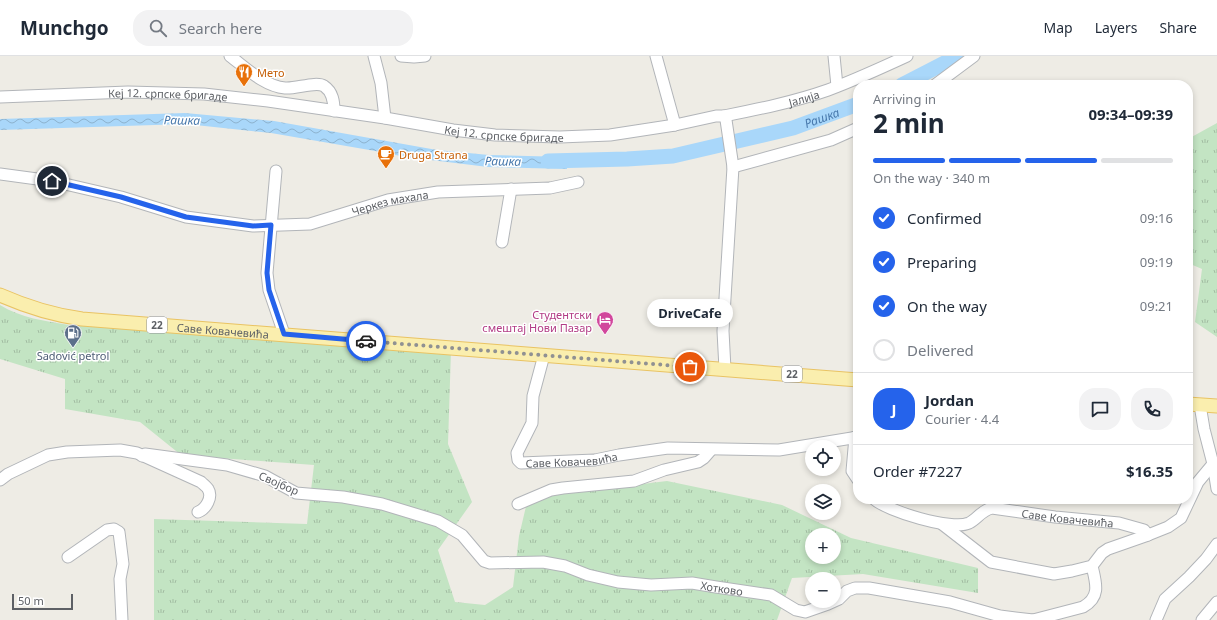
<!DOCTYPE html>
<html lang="en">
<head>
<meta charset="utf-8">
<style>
	:root { --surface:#fff; --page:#f2f2f3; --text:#1f2937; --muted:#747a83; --line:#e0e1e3; --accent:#2563eb }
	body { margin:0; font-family:"Noto Sans",sans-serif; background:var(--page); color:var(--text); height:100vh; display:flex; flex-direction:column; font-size:15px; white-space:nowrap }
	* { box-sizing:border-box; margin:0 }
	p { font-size:13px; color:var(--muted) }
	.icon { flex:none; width:22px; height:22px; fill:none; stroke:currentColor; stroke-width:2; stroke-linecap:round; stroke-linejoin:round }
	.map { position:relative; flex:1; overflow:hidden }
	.details { position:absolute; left:853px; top:24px; width:340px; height:424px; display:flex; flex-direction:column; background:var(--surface); border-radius:16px; box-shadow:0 2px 6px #0003 }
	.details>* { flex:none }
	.buttons { position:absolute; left:805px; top:384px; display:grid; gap:8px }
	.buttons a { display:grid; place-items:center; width:36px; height:36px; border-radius:50%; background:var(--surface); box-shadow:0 2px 6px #0003; font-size:20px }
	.scale { position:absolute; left:12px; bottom:10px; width:61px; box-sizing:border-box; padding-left:4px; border:2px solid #5d6065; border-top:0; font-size:11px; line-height:14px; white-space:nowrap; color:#5d6065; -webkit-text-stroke:3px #fff; paint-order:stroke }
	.pin { position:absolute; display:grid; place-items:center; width:34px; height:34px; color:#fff; margin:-17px; border:2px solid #fff; border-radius:50%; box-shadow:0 1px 4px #0007 }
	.courier { position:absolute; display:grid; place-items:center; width:40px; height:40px; margin:-20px; border:3px solid #2563eb; border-radius:50%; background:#fff; color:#222; box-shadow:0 1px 5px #0007 }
	.bubble { position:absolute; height:28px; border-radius:14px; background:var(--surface); box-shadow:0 2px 6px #0003; font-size:13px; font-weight:700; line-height:28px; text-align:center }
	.overview em { font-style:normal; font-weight:700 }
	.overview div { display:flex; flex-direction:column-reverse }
	.overview { display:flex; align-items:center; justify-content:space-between; height:68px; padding:0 20px }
	h1 { font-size:26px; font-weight:700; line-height:30px }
	.bar { display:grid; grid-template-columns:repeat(4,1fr); gap:6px 4px; align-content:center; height:48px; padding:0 20px }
	.bar i { height:5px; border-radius:3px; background:var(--line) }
	.bar .selected { background:var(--accent) }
	.bar p { grid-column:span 4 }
	.line { display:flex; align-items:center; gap:10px; padding:0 20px; border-top:1px solid var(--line) }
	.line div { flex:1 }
	.round { display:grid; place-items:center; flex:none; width:42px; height:42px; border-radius:16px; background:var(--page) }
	ol { padding:0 20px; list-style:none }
	li { display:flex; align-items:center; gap:12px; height:44px }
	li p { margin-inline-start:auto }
	li .icon { padding:4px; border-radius:50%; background:var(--accent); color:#fff; stroke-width:4 }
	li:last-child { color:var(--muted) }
	li i { width:22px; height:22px; border:2px solid var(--line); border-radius:50% }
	header { display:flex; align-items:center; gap:24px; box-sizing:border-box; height:56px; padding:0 20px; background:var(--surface); border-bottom:1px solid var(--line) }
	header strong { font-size:19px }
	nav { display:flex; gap:22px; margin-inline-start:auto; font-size:14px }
	.search { width:280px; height:36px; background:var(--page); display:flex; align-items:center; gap:10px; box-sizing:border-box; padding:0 14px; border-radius:16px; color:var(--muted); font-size:15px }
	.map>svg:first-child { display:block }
	.grass { fill:url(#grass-tufts); fill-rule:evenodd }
	.water { fill:url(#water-waves) }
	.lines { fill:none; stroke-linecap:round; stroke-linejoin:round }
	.river { stroke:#a9d7fa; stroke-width:15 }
	.minor-casing { stroke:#b2b5b9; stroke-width:13 }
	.major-casing { stroke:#e9c363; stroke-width:15 }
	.minor { stroke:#fff; stroke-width:11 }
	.major { stroke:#faeeae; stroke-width:13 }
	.done { stroke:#909192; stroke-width:4; stroke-dasharray:0 7.2 }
	.route { stroke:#2563eb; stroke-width:5 }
	.labels { text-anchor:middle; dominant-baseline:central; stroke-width:3; stroke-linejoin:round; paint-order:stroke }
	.shield { fill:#fff; stroke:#8e9093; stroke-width:1 }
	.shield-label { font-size:10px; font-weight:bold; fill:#5d6065 }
	.food-label { font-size:11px; fill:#c56008; stroke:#fff; text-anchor:start }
	.street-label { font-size:11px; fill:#5d6065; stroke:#fff }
	.hotel-label { font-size:11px; fill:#b23c85; stroke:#fff; text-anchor:end }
	.service-label { font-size:11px; fill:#4e5e75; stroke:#fff }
	.water-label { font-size:12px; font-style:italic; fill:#4778ac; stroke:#fff }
</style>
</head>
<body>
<header>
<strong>Munchgo</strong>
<div class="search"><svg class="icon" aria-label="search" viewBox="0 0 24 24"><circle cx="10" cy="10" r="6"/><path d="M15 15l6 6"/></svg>Search here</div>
<nav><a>Map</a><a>Layers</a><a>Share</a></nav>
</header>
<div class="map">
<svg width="1217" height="564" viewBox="0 0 1217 564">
	<defs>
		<pattern id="grass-tufts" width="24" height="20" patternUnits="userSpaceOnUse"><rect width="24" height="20" fill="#c3e4c3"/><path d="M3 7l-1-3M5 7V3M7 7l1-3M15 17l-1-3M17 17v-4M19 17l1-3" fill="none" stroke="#a2bca2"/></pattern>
		<pattern id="water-waves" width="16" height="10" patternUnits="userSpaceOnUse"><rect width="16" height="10" fill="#a9d7fa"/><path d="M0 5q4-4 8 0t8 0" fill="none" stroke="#8db2ce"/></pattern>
	</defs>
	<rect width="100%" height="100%" fill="#eeece5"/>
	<path class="grass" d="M1217,67V281L1195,266L1202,213L1188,207V83Z
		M0,249C21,262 45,265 69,269L451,294L448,388L472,446L438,494L455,546L485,549L513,531L519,480L528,442L667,425L782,449L851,482L978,512V537L863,518L792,522L777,564H154V463L307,468L314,409L181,399L140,366L65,353V323L0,303ZM812,479H834V501H812Z"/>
	<path class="water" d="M185,57L274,65L437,94L489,99L567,101V113L488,111L431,104H420L381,96L271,77L186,68L0,74V63Z"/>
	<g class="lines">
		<g class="river">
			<path d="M902,29L958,0"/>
			<path id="s1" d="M548,105L627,103L673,100L793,72L858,48"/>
		</g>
		<g class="minor-casing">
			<g id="minor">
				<path d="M230,0C246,12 264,30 285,32C296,33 316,25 324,30C333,36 334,46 334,55"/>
				<path d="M374,0L381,27L385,62"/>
				<path d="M401,0L414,1L425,0"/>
				<path d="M656,0L675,69"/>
				<path d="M834,0L837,30"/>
				<path d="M935,29L974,0"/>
				<path id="s2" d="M0,41L128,36L204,38L268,45L385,62L453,74L495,79L560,81L610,79L675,69L716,60H724L726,64L733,111L723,275L725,313"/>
				<path id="s3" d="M724,60C759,53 794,46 828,34C855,24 881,12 907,0"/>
				<path d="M733,111L831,84L858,72"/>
				<path d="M276,115L267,217L269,234L284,278"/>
				<path id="s4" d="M0,118L52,125L121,141L186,161L253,170L310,168L388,144L438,136L550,132L578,126"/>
				<path d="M502,186L511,133"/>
				<path id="s5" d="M544,299L533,340L532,367L517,397L518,404L521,407L595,404L619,399L668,392L779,394L858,381"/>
				<path d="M1200,349L1204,373L1213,408L1217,433"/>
				<path d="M855,381L852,415L858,424"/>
				<path id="s6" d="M142,400L145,398L227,409L265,420L296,437L343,441L382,448L438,465L462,479L484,505L490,507L543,506L565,510L588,519L618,526L651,529L692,527L716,531L771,539L796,554L805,556L828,548L839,543L847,535L855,532H869L950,546L1000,560L1033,564"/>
				<path d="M0,424L8,418L48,399L67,396L120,394L137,397L201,426C203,428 207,431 208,433C213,441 206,453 198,456"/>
				<path id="s7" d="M874,443C887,455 952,475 969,467C977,463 982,454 992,452L1055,461L1119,467L1144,474L1148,479"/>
				<path d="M518,448L551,434L563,432L634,425L664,414L698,406L704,402L711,394"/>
				<path d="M942,468L991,506L1054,518L1072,515L1092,510L1102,497L1108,493L1148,479L1168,471L1181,462L1198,426L1213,408"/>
				<path d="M68,501L107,474L114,473L119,476L123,508L120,523L122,564"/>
				<path d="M1033,564L1083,551C1101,541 1096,527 1092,510"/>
				<path d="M1156,564L1165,543L1189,521L1206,503L1217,488"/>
				<path d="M1202,564L1217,546"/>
			</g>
		</g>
		<g class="major-casing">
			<g id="major">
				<path id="s8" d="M0,239C27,251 53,259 82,263L858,324"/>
				<path d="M1188,348L1217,350"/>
			</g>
		</g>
		<use href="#minor" class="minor"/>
		<use href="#major" class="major"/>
	</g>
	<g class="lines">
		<path class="done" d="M366,285L690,311"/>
		<path class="route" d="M52,125L121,141L186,161L253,170L271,169L267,217L269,234L284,278L366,285"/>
	</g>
	<defs>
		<g id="restaurant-pin" transform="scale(0.9)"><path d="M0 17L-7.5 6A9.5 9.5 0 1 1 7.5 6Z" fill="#e8710a" stroke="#fff"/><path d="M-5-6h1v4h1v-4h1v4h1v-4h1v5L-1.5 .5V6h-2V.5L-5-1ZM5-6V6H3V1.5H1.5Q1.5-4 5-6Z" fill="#fff"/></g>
		<g id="cafe-pin" transform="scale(0.9)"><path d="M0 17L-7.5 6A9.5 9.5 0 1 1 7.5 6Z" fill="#e8710a" stroke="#fff"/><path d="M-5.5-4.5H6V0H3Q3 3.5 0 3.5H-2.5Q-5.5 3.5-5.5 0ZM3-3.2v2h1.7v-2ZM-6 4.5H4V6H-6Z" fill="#fff"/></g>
		<g id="hotel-pin" transform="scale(0.9)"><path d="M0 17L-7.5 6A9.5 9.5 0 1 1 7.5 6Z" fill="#d1479c" stroke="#fff"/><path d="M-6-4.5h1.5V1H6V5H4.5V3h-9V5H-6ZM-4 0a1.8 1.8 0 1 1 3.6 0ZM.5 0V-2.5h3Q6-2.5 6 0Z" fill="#fff"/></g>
		<g id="fuel-pin" transform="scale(0.9)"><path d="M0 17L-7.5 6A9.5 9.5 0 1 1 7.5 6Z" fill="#5c6f8a" stroke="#fff"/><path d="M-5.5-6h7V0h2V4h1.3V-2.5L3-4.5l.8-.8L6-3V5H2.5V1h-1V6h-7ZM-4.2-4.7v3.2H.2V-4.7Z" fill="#fff"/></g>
	</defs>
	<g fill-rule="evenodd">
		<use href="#restaurant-pin" x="244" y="16"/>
		<use href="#cafe-pin" x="386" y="98"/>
		<use href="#hotel-pin" x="605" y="264"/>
		<use href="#fuel-pin" x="73" y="277"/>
	</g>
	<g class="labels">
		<g class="shield">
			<rect x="147" y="261" width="20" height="16" rx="3"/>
			<rect x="782" y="310" width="20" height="16" rx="3"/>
		</g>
		<g class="shield-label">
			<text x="157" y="269">22</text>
			<text x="792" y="318">22</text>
		</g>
		<g class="food-label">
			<text x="257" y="16">Мето</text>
			<text x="399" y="98">Druga Strana</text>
		</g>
		<g class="street-label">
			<text stroke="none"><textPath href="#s2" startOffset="168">Кеј 12. српске бригаде</textPath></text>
			<text stroke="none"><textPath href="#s3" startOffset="82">Јалија</textPath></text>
			<text stroke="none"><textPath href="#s2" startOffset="507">Кеј 12. српске бригаде</textPath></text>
			<text stroke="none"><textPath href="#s4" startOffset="399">Черкез махала</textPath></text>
			<text stroke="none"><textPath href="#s8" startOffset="227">Саве Ковачевића</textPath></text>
			<text stroke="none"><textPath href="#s5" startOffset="165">Саве Ковачевића</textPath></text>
			<text transform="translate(279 427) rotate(23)">Својбор</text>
			<text stroke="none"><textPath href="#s7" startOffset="204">Саве Ковачевића</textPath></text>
			<text stroke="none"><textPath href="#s6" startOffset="610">Хотково</textPath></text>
		</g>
		<g class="hotel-label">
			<text x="592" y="258">Студентски<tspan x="592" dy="13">смештај Нови Пазар</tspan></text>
		</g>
		<g class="service-label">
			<text x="73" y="299">Sadović petrol</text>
		</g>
		<g class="water-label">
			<text stroke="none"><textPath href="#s1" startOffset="279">Рашка</textPath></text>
			<text transform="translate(182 64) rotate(1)">Рашка</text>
			<text transform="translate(503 105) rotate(1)">Рашка</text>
		</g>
	</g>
</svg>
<div class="buttons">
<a><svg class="icon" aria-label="locate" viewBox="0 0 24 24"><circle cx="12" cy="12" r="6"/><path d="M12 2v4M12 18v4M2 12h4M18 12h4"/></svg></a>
<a><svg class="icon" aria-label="layers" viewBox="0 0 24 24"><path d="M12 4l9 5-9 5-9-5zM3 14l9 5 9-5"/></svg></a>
<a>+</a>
<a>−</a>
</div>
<div class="scale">50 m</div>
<div class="pin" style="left:690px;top:311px;background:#ea580c"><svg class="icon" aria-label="bag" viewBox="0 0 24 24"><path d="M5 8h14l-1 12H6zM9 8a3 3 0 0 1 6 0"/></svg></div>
<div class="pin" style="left:52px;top:125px;background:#1f2937"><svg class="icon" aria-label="home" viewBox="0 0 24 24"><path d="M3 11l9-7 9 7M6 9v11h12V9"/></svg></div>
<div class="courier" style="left:366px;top:285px"><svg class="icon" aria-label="car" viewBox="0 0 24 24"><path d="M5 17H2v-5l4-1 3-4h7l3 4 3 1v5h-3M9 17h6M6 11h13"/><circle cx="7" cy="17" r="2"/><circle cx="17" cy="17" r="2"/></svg></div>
<div class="bubble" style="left:647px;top:243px;width:86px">DriveCafe</div>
<section class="details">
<div class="overview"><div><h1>2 min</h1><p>Arriving in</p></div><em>09:34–09:39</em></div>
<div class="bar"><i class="selected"></i><i class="selected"></i><i class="selected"></i><i></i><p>On the way · 340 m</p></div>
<ol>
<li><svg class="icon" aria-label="check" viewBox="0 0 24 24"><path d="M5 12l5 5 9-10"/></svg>Confirmed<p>09:16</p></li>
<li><svg class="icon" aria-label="check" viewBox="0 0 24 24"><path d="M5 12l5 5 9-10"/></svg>Preparing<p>09:19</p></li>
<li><svg class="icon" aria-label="check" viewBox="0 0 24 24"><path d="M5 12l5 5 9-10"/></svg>On the way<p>09:21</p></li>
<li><i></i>Delivered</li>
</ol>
<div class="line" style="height:72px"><b class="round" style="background:var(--accent);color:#fff">J</b><div><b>Jordan</b><p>Courier · 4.4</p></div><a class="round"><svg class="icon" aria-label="chat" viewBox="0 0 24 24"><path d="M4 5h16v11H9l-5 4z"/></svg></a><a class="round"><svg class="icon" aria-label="phone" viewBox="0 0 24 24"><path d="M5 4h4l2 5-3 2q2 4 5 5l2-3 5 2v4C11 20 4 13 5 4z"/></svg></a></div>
<div class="line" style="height:52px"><div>Order #7227</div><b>$16.35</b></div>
</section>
</div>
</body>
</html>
